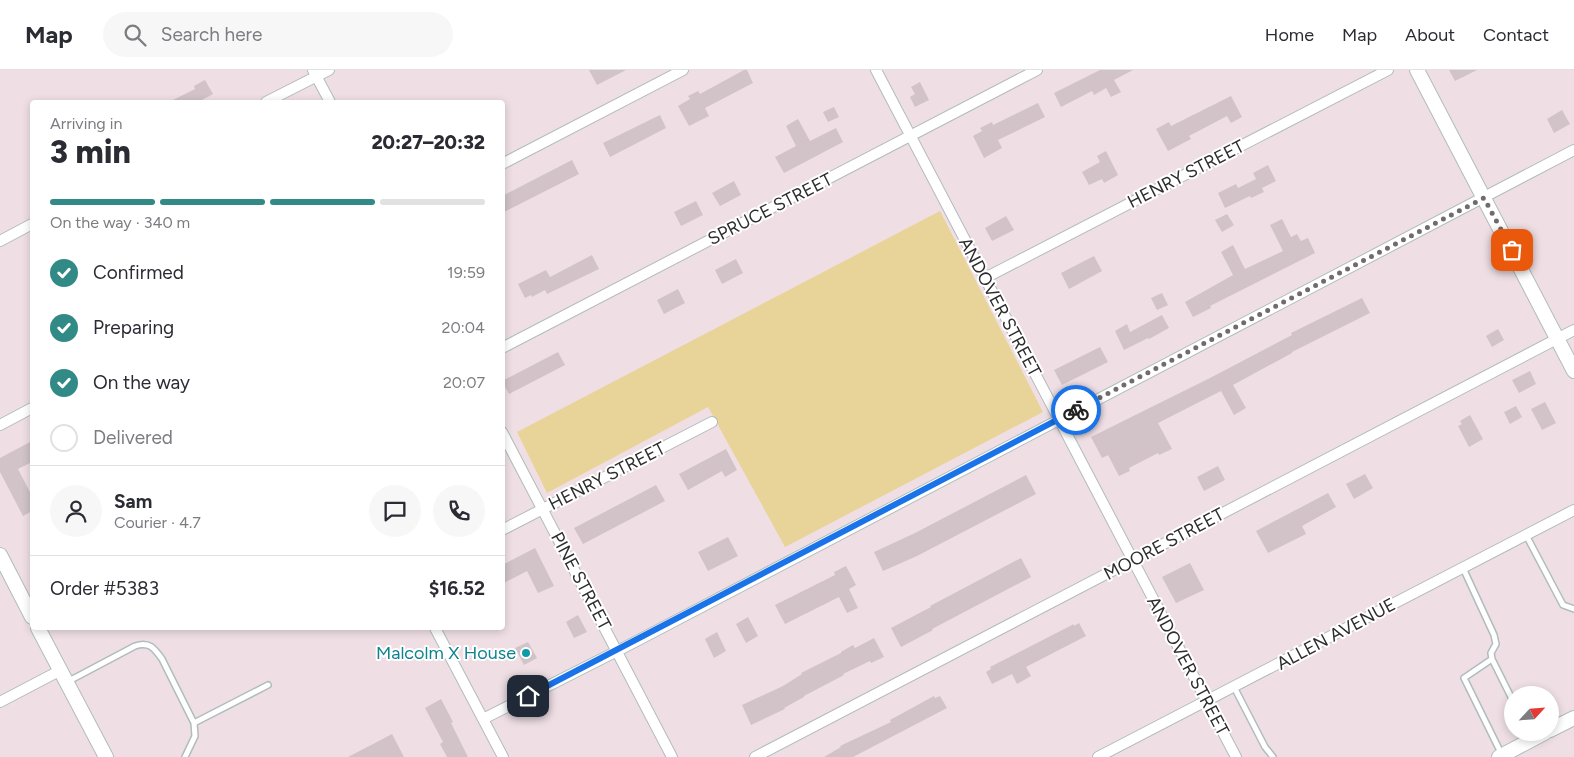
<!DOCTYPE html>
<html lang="en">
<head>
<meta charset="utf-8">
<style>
	:root { --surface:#fff; --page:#f7f7f7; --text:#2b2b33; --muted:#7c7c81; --line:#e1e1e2; --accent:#328a86 }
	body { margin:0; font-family:Figtree,sans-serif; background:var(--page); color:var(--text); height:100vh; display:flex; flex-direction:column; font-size:19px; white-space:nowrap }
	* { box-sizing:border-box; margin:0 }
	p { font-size:16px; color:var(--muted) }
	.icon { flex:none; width:28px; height:28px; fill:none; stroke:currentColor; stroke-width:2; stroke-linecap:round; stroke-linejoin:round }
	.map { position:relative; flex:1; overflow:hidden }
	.details { position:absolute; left:30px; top:30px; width:475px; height:530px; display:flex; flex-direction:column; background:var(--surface); border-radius:5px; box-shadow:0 2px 8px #0003 }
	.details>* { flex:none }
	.needle { width:32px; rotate:64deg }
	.buttons { position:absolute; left:1504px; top:616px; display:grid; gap:10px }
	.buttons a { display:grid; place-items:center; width:55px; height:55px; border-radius:50%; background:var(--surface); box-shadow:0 2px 8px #0003; font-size:25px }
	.pin { position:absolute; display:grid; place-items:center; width:42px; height:42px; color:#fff; margin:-21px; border-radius:10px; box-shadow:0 2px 8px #0006 }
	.courier { position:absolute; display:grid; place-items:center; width:50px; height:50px; margin:-25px; border:4px solid #1a73e8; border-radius:50%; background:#fff; color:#222; box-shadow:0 1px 6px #0007 }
	.head em { font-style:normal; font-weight:800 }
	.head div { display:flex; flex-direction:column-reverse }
	.head { display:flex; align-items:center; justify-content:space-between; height:85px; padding:0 20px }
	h1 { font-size:32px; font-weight:800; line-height:38px }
	.bar { display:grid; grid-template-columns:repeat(4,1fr); gap:8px 5px; align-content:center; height:60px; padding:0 20px }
	.bar i { height:6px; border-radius:4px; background:var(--line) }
	.bar .on { background:var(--accent) }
	.bar p { grid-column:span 4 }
	.line { display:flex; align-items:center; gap:12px; padding:0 20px; border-top:1px solid var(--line) }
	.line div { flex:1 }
	.round { display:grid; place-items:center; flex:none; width:52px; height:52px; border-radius:26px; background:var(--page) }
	ol { padding:0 20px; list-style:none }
	li { display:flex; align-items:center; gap:15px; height:55px }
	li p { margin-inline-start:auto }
	li .icon { padding:5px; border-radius:50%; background:var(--accent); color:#fff; stroke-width:4 }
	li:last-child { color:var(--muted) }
	li i { width:28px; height:28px; border:2px solid var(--line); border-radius:50% }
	header { display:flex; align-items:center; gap:30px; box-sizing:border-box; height:70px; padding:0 25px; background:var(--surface); border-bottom:1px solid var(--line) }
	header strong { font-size:24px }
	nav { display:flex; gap:28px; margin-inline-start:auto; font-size:18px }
	.search { width:350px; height:45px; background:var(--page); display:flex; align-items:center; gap:12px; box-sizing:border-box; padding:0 18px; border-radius:28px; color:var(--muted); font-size:19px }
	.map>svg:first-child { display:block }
	.green { fill:#e8d498 }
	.building { fill:#d1c3c7 }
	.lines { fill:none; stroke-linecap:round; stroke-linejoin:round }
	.lane-casing { stroke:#afbdbc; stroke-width:8 }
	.street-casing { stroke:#afbdbc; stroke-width:12 }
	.secondary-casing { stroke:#afbdbc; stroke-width:16 }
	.lane { stroke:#fff; stroke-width:5 }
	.street { stroke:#fff; stroke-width:10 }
	.secondary { stroke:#fff; stroke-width:14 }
	.done { stroke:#716b6d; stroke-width:5; stroke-dasharray:0 9 }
	.route { stroke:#1a73e8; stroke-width:6 }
	.culture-dot { fill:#0f9aa8; stroke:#fff; stroke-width:2 }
	.labels { text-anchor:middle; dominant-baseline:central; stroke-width:4; stroke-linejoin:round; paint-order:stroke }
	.street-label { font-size:18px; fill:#2d2d2d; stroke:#fff }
	.culture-label { font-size:18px; fill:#0d838f; stroke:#fff; text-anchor:end }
</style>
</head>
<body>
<header>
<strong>Map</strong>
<div class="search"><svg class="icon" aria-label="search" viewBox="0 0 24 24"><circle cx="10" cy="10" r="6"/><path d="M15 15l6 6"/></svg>Search here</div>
<nav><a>Home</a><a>Map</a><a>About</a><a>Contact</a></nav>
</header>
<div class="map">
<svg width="1574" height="687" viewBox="0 0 1574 687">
	<rect width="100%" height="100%" fill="#efdfe4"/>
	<path class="green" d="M940,141L1043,342L785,477L708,337L547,423L517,362Z"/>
	<path class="building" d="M589,0H626L597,15Z
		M744,0H747L753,13L705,38L709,46L689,56L678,36L690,29L688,26L698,21L700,24Z
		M1100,0H1133L1114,10L1121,22L1111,27L1106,18L1094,25L1092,21L1061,37L1054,23Z
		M1449,0H1477L1455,11Z
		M205,10L213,24L202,30L204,32H169L195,19L194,16Z
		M920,12L929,30L915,37L910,27L915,24L911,17Z
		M1231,26L1242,47L1231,53L1227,46L1189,66L1191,69L1168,81L1156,59L1169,52L1171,56Z
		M1038,33L1045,47L998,70L1002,78L984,88L973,66L982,61L980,58L992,52L993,55Z
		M834,37L839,47L828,52L823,42Z
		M1562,40L1570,54L1554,63L1547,49Z
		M660,45L666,58L610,87L603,73Z
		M798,49L810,71L836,58L843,72L784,103L775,87L796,76L786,56Z
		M1106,81L1118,105L1104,113L1102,109L1089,115L1082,102L1100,92L1097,86Z
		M572,90L579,104L502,143V126Z
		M1268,95L1276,111L1262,118L1264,122L1251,128L1250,126L1225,138L1218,123L1236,114L1238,118L1256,109L1253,103Z
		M734,111L741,125L720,136L712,123Z
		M696,131L703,145L681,156L674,142Z
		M1227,144L1234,155L1222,162L1215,150Z
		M1006,146L1014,160L992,171L985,158Z
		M1282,149L1291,167L1297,164L1301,171L1308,168L1315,183L1210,236L1211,238L1193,247L1185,232L1233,205L1221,182L1233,175L1245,199L1283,181L1270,155Z
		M592,185L599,199L547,224L545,220L532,227L531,225L525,228L518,214L546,200L550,207Z
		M1094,186L1102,201L1069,219L1061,203Z
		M736,189L743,203L722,214L715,200Z
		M678,219L685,233L664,244L657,230Z
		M1162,223L1168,235L1157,240L1151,228Z
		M1362,228L1370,243L1292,282V283L1233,315L1246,338L1234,345L1221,321L1158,353L1172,379L1159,385L1158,383L1129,398L1130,401L1119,406L1108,385L1102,388L1091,367L1210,308L1292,265L1291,263Z
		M1162,245L1169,258L1149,269L1148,268L1124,280L1115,261L1127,254L1130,262Z
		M1498,259L1504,270L1492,277L1486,266Z
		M1100,277L1108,292L1062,315L1054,300Z
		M558,282L565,295L509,324L502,311Z
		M1530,301L1536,314L1519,323L1512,310Z
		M1545,332L1556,353L1542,360L1531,339Z
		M1516,336L1522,347L1510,354L1504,342Z
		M1470,345L1483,369L1469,377L1458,356L1462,354L1460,351Z
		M32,371V392L18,399L32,426V441L23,446L0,402V388Z
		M726,379L737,400L725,407L722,401L688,420L679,404Z
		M1218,396L1225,410L1204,421L1197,407Z
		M1365,404L1373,418L1354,429L1346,414Z
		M1026,405L1036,424L917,486L883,501L874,482L915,463Z
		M656,415L665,431L583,474L574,458Z
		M1328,423L1336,437L1302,456L1306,464L1268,483L1256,461Z
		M728,467L738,486L708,501L698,482Z
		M535,478L554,516L538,523L527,501L502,514V495Z
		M1021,488L1031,507L932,559L933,560L901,577L891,558L931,537L930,536Z
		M1190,493L1204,520L1176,533L1162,507Z
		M846,496L856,515L849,519L858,538L847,543L839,527L785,554L775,535L835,505L834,502Z
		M578,545L587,562L574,568L566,552Z
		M748,547L758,566L746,573L736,554Z
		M1079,553L1086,566L1026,597L1031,606L1017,614L1012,604L992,614L986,602L991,599L990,597L1074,554V556Z
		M717,562L726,581L714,588L705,569Z
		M874,568L884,587L871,593L870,591L843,604L844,605L804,626V627L784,638L785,639L751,655L742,635L783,616L802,604L801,603L841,583V582L853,575L855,578Z
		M528,572L537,588L524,595L515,578Z
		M934,626L935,628L940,626L947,638L853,687H824L841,677L840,676L891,652L890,650Z
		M441,629L453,652L451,653L468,687H447L440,674L443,672L425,638Z
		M392,664L404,687H348L375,673Z"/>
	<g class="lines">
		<g class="lane-casing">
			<path id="lane" d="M1526,465L1563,535L1574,539
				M1463,498L1494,565L1496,574L1491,583L1492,589L1512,629
				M1492,589L1464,608L1502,685
				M67,612L135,576C149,571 154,578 162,589L194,653L195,666L185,687
				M1234,617L1265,677L1273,687
				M194,653L268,615"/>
		</g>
		<g class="street-casing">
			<path id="street" d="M313,0L330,32
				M876,0L1236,687
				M266,32L329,0
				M502,94L683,0
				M0,171L32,154
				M985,208L1388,0
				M502,278L1037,0
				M0,355L32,338
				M502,362L672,687
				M502,460L712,352
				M435,558L503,687
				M0,632L61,600
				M483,649L629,575L1574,80
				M755,687L1574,260
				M1098,687L1574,440"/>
		</g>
		<g class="secondary-casing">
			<path id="secondary" d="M1417,0L1574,301
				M0,485L32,547
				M38,558L106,687
				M1550,660L1574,648
				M1499,687L1546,662"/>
		</g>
		<use href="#lane" class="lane"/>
		<use href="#street" class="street"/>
		<use href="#secondary" class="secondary"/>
	</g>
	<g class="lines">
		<path class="done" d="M1076,340L1484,128L1512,180"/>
		<path class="route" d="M528,626L1076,340"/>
	</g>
	<circle class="culture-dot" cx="526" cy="583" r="5"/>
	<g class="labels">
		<g class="street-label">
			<text transform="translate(1186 104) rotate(-27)">HENRY STREET</text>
			<text transform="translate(770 139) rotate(-27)">SPRUCE STREET</text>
			<text transform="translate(1000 237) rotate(62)">ANDOVER STREET</text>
			<text transform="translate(607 406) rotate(-27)">HENRY STREET</text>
			<text transform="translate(1164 474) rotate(-28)">MOORE STREET</text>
			<text transform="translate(581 511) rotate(62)">PINE STREET</text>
			<text transform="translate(1336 564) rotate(-28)">ALLEN AVENUE</text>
			<text transform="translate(1188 596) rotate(62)">ANDOVER STREET</text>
		</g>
		<g class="culture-label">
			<text x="516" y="583">Malcolm X House</text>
		</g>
	</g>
</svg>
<div class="buttons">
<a><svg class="needle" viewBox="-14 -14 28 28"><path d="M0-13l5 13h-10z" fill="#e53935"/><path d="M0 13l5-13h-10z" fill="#7c7c81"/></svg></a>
</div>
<div class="pin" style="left:1512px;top:180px;background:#ea580c"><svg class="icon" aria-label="bag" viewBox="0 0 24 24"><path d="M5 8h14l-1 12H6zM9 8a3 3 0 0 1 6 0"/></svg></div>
<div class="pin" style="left:528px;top:626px;background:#1f2937"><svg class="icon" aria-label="home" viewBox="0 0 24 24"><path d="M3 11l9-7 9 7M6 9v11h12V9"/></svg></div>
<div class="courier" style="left:1076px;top:340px"><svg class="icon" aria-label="bike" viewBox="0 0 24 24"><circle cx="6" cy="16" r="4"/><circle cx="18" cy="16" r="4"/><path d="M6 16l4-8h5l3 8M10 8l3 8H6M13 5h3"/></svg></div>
<section class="details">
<div class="head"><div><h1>3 min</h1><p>Arriving in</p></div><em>20:27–20:32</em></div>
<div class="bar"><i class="on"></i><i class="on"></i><i class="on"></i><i></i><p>On the way · 340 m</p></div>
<ol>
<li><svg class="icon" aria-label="check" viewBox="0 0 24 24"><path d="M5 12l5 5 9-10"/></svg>Confirmed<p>19:59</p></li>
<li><svg class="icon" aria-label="check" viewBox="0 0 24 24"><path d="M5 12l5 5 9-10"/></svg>Preparing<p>20:04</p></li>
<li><svg class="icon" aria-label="check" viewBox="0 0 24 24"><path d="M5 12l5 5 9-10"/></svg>On the way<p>20:07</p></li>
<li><i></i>Delivered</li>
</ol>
<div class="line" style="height:90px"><a class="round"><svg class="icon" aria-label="person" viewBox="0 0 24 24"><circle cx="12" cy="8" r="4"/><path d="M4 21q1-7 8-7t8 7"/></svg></a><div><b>Sam</b><p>Courier · 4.7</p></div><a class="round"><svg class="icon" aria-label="chat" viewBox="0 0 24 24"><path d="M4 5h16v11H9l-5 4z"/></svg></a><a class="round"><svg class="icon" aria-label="phone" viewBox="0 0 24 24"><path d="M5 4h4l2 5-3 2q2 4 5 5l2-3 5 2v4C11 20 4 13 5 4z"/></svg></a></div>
<div class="line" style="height:65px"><div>Order #5383</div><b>$16.52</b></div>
</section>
</div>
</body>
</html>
